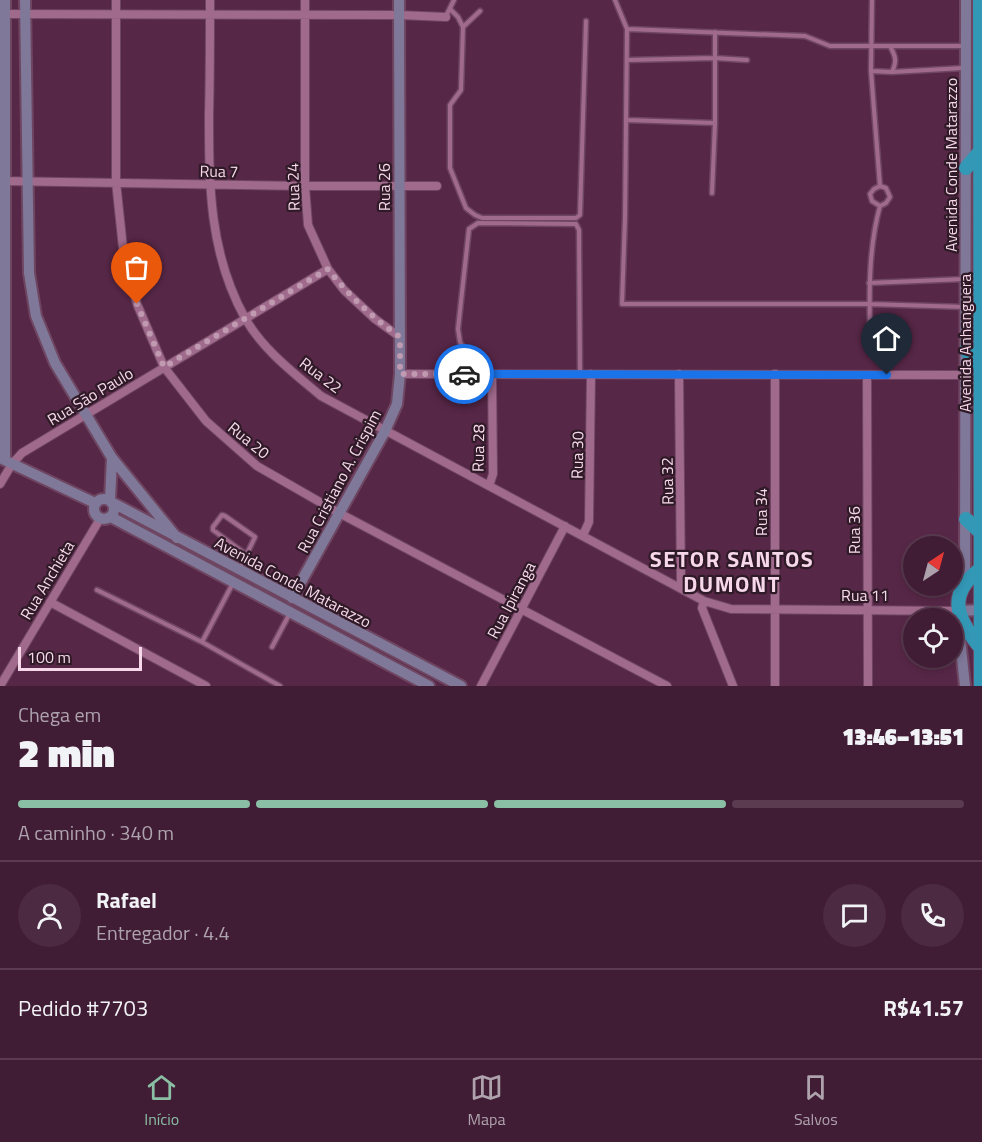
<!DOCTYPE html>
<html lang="pt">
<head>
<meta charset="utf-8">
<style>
	:root { --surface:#411d35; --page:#4c2a41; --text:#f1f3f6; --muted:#aea2ad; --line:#5a3b50; --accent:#8abfa5 }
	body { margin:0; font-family:"Titillium Web",sans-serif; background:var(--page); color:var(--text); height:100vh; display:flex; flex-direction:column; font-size:22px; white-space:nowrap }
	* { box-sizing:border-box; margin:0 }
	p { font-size:20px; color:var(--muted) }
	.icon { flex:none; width:33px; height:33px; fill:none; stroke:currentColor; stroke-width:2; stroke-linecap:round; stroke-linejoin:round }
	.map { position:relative; height:686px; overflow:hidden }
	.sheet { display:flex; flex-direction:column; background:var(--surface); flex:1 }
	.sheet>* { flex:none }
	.needle { width:39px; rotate:36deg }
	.controls { position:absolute; left:903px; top:536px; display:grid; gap:12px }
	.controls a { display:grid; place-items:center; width:60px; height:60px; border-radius:50%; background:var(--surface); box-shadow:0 3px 9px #0003,0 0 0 2px var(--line); font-size:30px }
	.scale { position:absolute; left:18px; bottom:15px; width:124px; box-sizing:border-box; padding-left:6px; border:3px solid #f7d8ea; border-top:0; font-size:16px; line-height:21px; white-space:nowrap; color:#f7d8ea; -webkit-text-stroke:4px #2f1a27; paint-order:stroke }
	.pin { position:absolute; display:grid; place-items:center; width:51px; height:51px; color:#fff; margin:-62px -26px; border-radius:50% 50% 50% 0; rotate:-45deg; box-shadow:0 0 6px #0007 }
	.pin .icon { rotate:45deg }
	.courier { position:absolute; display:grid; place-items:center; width:60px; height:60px; margin:-30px; border:4px solid #1a73e8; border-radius:50%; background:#fff; color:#222; box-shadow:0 2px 8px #0007 }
	.headline em { font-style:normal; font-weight:800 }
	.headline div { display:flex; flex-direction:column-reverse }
	.headline { display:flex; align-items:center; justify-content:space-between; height:102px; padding:0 18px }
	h1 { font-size:39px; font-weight:800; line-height:45px }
	.bar { display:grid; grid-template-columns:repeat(4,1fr); gap:9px 6px; align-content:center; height:72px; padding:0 18px }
	.bar i { height:8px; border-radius:4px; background:var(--line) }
	.bar .active { background:var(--accent) }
	.bar p { grid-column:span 4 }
	.line { display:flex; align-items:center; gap:15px; padding:0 18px; border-top:2px solid var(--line) }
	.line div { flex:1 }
	.round { display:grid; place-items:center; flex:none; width:63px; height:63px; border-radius:32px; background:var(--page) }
	.menu { display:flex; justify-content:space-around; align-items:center; height:84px; border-top:2px solid var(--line); background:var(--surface); font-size:16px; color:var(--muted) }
	.menu a { display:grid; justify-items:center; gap:3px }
	.menu .active { color:var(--accent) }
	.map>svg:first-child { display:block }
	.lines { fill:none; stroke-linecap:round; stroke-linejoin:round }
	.lane-casing { stroke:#6f4662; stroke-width:7 }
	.street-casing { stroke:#6f4662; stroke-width:10 }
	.secondary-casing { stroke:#6f4662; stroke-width:14 }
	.highway-casing { stroke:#6f4662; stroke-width:16 }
	.lane { stroke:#a06a8c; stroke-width:4 }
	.street { stroke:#a06a8c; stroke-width:8 }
	.secondary { stroke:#7f7899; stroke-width:10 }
	.highway { stroke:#3398b6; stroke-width:14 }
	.done { stroke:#bf9ab1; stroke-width:6; stroke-dasharray:0 10.8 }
	.route { stroke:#1a73e8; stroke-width:8 }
	.labels { text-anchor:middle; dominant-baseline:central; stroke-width:4.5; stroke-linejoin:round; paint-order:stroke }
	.street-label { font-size:16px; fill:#f7d8ea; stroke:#2f1a27 }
	.district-label { font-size:22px; font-weight:bold; letter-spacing:1.5px; fill:#f7d8ea; stroke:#2f1a27 }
</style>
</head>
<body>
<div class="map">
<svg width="982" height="686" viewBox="0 0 982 686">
	<rect width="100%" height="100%" fill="#572747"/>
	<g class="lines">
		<g class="lane-casing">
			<path id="lane" d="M615,0L627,29L625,218L622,304H869L965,307
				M872,0L871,71L880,186
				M450,9L458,17L463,27L461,90L450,105V168L466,208L475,215L482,218H576L580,215L586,21
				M446,16L454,0
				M463,27L480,11
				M627,29L805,36L830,46H965
				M715,32V123
				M890,46C896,57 897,61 892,72
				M627,60L715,58L747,60
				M871,71L892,72L963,68
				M626,120L715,123L712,193
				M869,283L965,279
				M870,330C869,289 869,246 880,206L886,203L890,197L886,188L880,186L874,189L870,194L872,201L880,206
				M478,373L460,342L458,329L469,229L478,223L576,224L579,230L580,373
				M240,568L255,537L225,516L222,515L213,527V530L247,555
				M97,590L202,642L280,686
				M202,642L232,585
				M272,647L290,613"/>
		</g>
		<g class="street-casing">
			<path id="street" d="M116,0V182L123,248L137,304L164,367L206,421L257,466L339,513L667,686
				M210,0C210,38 210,76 209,114C209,185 209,253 245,318C263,350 294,373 321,396L704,601L731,609L957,611
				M305,0V186L308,225L328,269L344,290L375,319L400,337
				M1,14L399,15L446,17
				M1,181L305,186H437
				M400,374L966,375
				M679,374L681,588
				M867,375L868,686
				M0,484L12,464L22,453L328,269
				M489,486L493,474L492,374
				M583,535L589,522L591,374
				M704,601L702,608L733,686
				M50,602L206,686
				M0,686L100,519
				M481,686L565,526
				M775,686V374"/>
		</g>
		<g class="secondary-casing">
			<path id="secondary" d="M25,0L29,273L36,316L55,363L112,458L177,538
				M0,458L95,503
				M5,460V0
				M94 509a10 10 0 1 1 20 0a10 10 0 1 1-20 0Z
				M110,500L112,458
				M113,503L461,686
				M111,517L429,686
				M965,583L966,0
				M292,598L385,431L397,404L400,374L399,0
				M965,686L957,611L982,610"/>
		</g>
		<g class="highway-casing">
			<path id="highway" d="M980,0L981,686
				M966,168L981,150
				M966,350L981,367
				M966,519L981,533
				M980,647C956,618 946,593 982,568"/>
		</g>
		<use href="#lane" class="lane"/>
		<use href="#street" class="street"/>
		<use href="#secondary" class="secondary"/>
		<use href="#highway" class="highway"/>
	</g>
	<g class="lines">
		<path class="done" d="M137,304L164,367L328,269C349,296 372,317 400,337V374H464"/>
		<path class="route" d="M464,374L887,375"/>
	</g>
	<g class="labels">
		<g class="street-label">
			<text transform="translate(951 165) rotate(-90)">Avenida Conde Matarazzo</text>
			<text transform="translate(219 171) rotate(1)">Rua 7</text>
			<text transform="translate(293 187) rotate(-92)">Rua 24</text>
			<text transform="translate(384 187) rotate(-90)">Rua 26</text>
			<text transform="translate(965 343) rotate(-90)">Avenida Anhanguera</text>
			<text transform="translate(321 375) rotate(37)">Rua 22</text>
			<text transform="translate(90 396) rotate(-31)">Rua São Paulo</text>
			<text transform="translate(249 440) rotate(39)">Rua 20</text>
			<text transform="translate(478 448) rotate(-89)">Rua 28</text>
			<text transform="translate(577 455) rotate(-89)">Rua 30</text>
			<text transform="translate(339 481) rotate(-62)">Rua Cristiano A. Crispim</text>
			<text transform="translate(667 481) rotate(-91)">Rua 32</text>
			<text transform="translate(761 512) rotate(-90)">Rua 34</text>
			<text transform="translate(854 530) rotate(-90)">Rua 36</text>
			<text transform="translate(47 580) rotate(-59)">Rua Anchieta</text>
			<text transform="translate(293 582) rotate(28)">Avenida Conde Matarazzo</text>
			<text x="865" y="595">Rua 11</text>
			<text transform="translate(511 600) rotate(-62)">Rua Ipiranga</text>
		</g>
		<g class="district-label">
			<text x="732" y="559">SETOR SANTOS<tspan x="732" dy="25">DUMONT</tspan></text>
		</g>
	</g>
</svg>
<div class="controls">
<a><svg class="needle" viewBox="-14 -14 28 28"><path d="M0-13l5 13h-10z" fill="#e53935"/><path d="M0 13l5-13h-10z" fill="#aea2ad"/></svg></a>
<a><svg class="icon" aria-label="locate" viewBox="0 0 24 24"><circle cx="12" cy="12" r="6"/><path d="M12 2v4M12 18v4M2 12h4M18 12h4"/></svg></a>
</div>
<div class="scale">100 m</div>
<div class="pin" style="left:137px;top:304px;background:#ea580c"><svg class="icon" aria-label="bag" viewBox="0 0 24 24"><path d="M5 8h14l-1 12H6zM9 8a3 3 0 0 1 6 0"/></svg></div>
<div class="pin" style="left:887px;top:375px;background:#1f2937"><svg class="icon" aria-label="home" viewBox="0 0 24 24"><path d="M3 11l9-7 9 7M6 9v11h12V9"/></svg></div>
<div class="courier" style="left:464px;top:374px"><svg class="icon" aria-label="car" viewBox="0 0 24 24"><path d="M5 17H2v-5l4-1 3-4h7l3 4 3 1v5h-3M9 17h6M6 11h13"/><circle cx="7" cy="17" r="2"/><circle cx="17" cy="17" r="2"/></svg></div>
</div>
<section class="sheet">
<div class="headline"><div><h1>2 min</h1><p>Chega em</p></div><em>13:46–13:51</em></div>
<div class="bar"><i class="active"></i><i class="active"></i><i class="active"></i><i></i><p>A caminho · 340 m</p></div>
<div class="line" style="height:108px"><a class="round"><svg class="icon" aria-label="person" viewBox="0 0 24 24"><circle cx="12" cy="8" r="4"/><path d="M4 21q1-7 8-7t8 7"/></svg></a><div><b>Rafael</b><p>Entregador · 4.4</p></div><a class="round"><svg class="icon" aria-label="chat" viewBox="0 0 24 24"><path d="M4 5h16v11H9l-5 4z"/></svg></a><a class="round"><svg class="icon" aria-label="phone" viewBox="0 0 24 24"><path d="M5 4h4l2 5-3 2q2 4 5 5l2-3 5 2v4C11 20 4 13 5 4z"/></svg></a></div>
<div class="line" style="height:78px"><div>Pedido #7703</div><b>R$41.57</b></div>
</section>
<nav class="menu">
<a class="active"><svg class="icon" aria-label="home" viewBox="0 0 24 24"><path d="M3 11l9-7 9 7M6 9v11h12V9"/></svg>Início</a>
<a><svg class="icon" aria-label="map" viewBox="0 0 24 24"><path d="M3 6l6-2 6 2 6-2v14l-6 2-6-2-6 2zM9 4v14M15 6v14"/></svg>Mapa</a>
<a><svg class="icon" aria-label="saved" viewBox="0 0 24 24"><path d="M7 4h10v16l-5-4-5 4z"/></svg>Salvos</a>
</nav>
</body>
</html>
